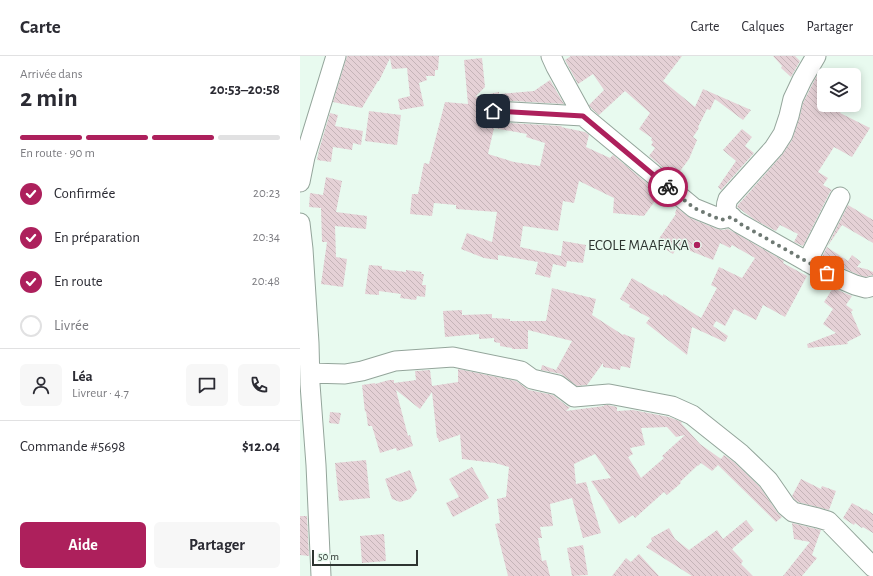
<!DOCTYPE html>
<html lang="fr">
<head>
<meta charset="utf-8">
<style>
	:root { --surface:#fff; --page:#f7f7f7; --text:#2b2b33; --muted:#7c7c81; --line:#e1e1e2; --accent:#ad205c }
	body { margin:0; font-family:"Alegreya Sans",sans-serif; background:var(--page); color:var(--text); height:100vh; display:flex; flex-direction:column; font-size:15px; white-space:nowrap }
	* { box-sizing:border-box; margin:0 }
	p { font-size:13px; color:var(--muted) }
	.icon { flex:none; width:22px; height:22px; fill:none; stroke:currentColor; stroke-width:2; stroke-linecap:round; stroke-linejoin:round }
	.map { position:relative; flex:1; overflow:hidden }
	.drawer { display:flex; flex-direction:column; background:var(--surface); width:300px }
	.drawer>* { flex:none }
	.fabs { position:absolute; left:517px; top:12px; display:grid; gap:8px }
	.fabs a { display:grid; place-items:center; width:44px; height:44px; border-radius:6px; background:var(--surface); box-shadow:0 2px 10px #0003; font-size:20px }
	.scale { position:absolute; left:12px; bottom:10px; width:106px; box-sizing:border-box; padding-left:4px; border:2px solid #2d3430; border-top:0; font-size:11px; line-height:14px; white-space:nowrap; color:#2d3430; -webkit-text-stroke:3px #e8faef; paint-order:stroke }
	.pin { position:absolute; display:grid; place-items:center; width:34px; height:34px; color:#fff; margin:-17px; border-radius:8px; box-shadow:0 2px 6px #0006 }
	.courier { position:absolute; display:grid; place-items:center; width:40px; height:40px; margin:-20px; border:3px solid #ad205c; border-radius:50%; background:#fff; color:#222; box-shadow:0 1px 5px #0007 }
	.headline em { font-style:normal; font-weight:700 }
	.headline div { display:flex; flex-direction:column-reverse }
	.headline { display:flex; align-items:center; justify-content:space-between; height:68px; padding:0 20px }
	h1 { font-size:26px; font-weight:700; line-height:30px }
	.bar { display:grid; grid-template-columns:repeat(4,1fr); gap:6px 4px; align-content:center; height:48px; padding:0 20px }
	.bar i { height:5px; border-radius:3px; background:var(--line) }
	.bar .current { background:var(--accent) }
	.bar p { grid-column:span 4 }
	.line { display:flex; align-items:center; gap:10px; padding:0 20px; border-top:1px solid var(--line) }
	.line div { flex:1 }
	.round { display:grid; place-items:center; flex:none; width:42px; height:42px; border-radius:6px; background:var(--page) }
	ol { padding:0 20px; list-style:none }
	li { display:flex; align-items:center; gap:12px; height:44px }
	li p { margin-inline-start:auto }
	li .icon { padding:4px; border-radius:50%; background:var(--accent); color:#fff; stroke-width:4 }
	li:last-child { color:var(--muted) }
	li i { width:22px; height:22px; border:2px solid var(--line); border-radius:50% }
	.primary-button { display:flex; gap:8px; margin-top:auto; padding:8px 20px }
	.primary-button a { flex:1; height:46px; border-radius:6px; background:var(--accent); color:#fff; font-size:16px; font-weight:700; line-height:46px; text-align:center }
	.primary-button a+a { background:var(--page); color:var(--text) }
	header { display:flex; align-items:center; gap:24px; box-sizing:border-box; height:56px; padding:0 20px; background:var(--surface); border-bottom:1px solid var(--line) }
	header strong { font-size:19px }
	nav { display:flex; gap:22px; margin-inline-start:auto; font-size:14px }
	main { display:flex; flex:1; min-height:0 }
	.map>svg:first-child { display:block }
	.building { fill:url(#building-back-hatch); fill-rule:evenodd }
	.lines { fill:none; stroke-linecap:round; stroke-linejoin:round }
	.minor-casing { stroke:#94a59b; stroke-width:21 }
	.minor { stroke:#fff; stroke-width:19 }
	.done { stroke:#6e7973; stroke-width:4; stroke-dasharray:0 7.2 }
	.route { stroke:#ad205c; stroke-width:5 }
	.poi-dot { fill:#ad205c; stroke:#e8faef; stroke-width:1.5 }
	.labels { text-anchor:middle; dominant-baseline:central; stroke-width:3; stroke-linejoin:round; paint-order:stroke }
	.poi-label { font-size:15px; fill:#2d3430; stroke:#e8faef; text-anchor:end }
</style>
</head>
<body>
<header>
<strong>Carte</strong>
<nav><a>Carte</a><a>Calques</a><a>Partager</a></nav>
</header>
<main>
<section class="drawer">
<div class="headline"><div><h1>2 min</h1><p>Arrivée dans</p></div><em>20:53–20:58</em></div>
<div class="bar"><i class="current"></i><i class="current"></i><i class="current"></i><i></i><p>En route · 90 m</p></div>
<ol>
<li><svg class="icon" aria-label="check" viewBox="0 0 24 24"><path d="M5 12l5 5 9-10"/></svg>Confirmée<p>20:23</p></li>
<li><svg class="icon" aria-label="check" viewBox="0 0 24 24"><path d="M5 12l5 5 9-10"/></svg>En préparation<p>20:34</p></li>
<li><svg class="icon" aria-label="check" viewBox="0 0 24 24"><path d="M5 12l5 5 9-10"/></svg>En route<p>20:48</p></li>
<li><i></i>Livrée</li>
</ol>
<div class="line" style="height:72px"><a class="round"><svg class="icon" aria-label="person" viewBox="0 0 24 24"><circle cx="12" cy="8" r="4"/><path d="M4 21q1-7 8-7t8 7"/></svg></a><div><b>Léa</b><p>Livreur · 4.7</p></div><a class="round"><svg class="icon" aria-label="chat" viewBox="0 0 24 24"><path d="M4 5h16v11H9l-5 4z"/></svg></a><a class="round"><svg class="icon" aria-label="phone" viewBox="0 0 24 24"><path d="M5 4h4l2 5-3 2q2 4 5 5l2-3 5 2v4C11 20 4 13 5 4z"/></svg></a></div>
<div class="line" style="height:52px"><div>Commande #5698</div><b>$12.04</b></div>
<div class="primary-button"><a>Aide</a><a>Partager</a></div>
</section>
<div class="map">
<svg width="573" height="520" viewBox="0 0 573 520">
	<defs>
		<pattern id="building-back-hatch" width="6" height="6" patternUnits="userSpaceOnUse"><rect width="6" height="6" fill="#e5d1d6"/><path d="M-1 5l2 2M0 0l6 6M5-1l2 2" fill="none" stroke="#c5b4b8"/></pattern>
	</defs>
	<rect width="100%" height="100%" fill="#e8faef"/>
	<path class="building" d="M47,0H139L138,14H135V20H126L127,24L119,27L124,50L100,54L98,43L110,40L107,12L92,13L90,2L79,25H78L62,52L33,46Z
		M271,0H382L363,25L395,51L403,33L451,54L443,64L415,43L410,54L407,53L398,71L399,72L393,81L397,84L389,103L375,122L349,100L355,92L351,89L353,86L351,84L352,82L339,73L350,57L325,35L299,59L292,53L289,49L304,34L293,18L278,28L265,4Z
		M473,0H495L500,5L491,21L481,12L482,10Z
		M182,2L185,31L175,41L199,36V38L234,35L250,24L264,48L194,44L188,45L184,49L182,54L183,60L187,64L192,66L262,70L261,71L285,76L289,79L286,91L310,102L313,99L360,138L344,160L313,157L314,142L279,125L274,147L263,145L258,175L223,170L220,191L261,200L263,185L286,189L283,207L267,205L266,211L253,208L250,222L235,218L238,206L198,199V204L184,202L161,193L167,177L192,186L197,156L156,153V149L134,147L132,160L110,158L112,138H118L124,107L129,108L145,46L168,48L164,4ZM194,72L227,78L226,81L245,87L240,110L214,106L188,98Z
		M519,16L524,19V49H545L540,57L570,72L552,101L534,91L518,116L528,122L523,129L532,134L530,136L503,190L494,186L498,178L480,169L476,175L455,164L437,151L438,149L482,99L492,84L499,63L503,47L512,29Z
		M69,55L101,59L97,89L65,85Z
		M30,57L38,59L35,70L63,75L61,89L53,87L52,94L33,91L31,106L17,104L19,94Z
		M442,73L452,81L445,90L454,97L421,134L418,131L436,105L423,94Z
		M26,121L42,125L36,156L67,160L66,173L35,170L36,201L47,203L43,231L21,228L27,186H22L21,152L9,151L10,137L23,139Z
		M548,149L573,164V187L542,169L527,191Z
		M377,152L390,162L417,173L423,174L428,173L484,205L483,207L507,220L485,261L463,249L456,264L434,253L425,270L416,265L413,270L428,280L425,286L392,271L387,299L346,267L350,262L329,251L330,249L320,243L332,222L363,240V238L401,262L417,232L411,229L419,211L442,222L455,202L432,189L430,192L420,187L413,204L378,190L373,198L356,187L376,158L375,157Z
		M527,191L548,205L552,199L561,206L557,211L566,213L573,216V219L566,221L559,219L532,207L522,201Z
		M69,209L82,210V213L106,216V214L122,216L121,218H124L122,229H126L125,241L117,240L116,244L100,242L101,238L79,235V239L65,238Z
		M252,232L296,243L292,259L323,279L324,278L328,280L335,282L330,312L321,310L320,314L303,311V307L287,329L277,330L261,318L241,314L242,309L256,314L272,285L228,274V293H212V292L200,290V287L194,286V282L179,283V278L145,281L143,255L162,254V259L192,258V262L210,263V265H246Z
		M533,232L552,240L546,249L553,254L551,256L561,279L547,286L548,288L508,292L507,288L536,277L523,268L533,253L524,246Z
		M158,313L216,325L229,334L253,339L267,350L270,351L266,355L304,350V349H308L317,351V355L333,354L369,361L382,366L381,367L400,388L421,403L424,399L434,406L460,431L477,456L482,461L476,466L418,409L412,415L401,407L398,410V409L380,426L381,427L367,439L364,436L335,462L333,459L319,468L291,425L311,422L295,398L274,408L276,428L286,426L301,477L283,482L272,442L250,448L253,470L240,471L242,482H238L242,505L246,504L250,520H208L195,468L200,467L197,443L206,441L209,411L195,407L162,403L160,378L159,379L139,386L138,382H137L132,336L120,353L96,334L108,380L110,379L113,390L97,395L96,392L80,397L72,370H68L66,355L65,356L62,329L75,327V328L89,324H94V327L116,324L115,315L130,314L132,330L158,326ZM367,371L376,381L385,379L362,400L364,402L341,422L328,401L333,398L330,392L345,389L341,372Z
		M30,356L41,357L39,368L29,367Z
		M66,404L70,442L39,445L35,407Z
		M172,411L189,442L153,461L146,447L159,441L149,423Z
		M110,414L117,434L110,443L100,446L92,443L85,423Z
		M501,423L521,433L522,430L536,435L529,454L498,446L494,443L492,440Z
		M552,447L565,454L566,453L573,458V477L563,471L562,472L555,467L554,469L543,462Z
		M0,460H7L9,500L0,499Z
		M446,464L454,474L432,493L443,505L441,508L453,520H392L346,491L352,485L351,482L369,472L375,483L389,494L417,474L423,483Z
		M492,467L521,474L512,499L517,502L502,520H483L510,486L494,483Z
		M84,478L86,505L62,507L60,480Z
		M283,489L288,519L272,520L267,492Z
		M339,498L359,520H312L326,502L331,506Z"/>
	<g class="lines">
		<g class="minor-casing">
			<path id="minor" d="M251,0L256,11L283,60L394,152L421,163L432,161
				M516,0L502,24L493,43L489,60L483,78L474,92L428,143C423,156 429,160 439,167L527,217L555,229L566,232L573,230
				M193,55L283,60
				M0,126L5,101L36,0
				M0,167L3,193L9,287L10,328L16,409L21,520
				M507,206L540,141
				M10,317L45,318L62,315L95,305L153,301L221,315L232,323L258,329L274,341L309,338L372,350L392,359L441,398L468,424L486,450L493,456L518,462L528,465L573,511"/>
		</g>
		<use href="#minor" class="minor"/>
	</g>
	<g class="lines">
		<path class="done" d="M368,131L394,152L421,164L432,161L439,167L527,217"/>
		<path class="route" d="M193,55L283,60L368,131"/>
	</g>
	<circle class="poi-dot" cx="397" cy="189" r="4"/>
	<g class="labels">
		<g class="poi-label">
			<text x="389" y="189">ECOLE MAAFAKA</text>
		</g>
	</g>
</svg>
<div class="fabs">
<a><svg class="icon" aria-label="layers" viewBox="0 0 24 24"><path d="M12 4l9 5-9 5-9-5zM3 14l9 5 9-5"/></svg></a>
</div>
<div class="scale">50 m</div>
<div class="pin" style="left:527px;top:217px;background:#ea580c"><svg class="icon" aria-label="bag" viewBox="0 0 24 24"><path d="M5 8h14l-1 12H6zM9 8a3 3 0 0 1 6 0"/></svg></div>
<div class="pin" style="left:193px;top:55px;background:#1f2937"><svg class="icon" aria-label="home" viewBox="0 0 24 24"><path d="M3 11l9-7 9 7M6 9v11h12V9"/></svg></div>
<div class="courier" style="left:368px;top:131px"><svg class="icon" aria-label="bike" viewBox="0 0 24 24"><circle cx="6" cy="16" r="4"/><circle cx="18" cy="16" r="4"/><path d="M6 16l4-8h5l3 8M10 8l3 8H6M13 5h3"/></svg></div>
</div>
</main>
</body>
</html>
